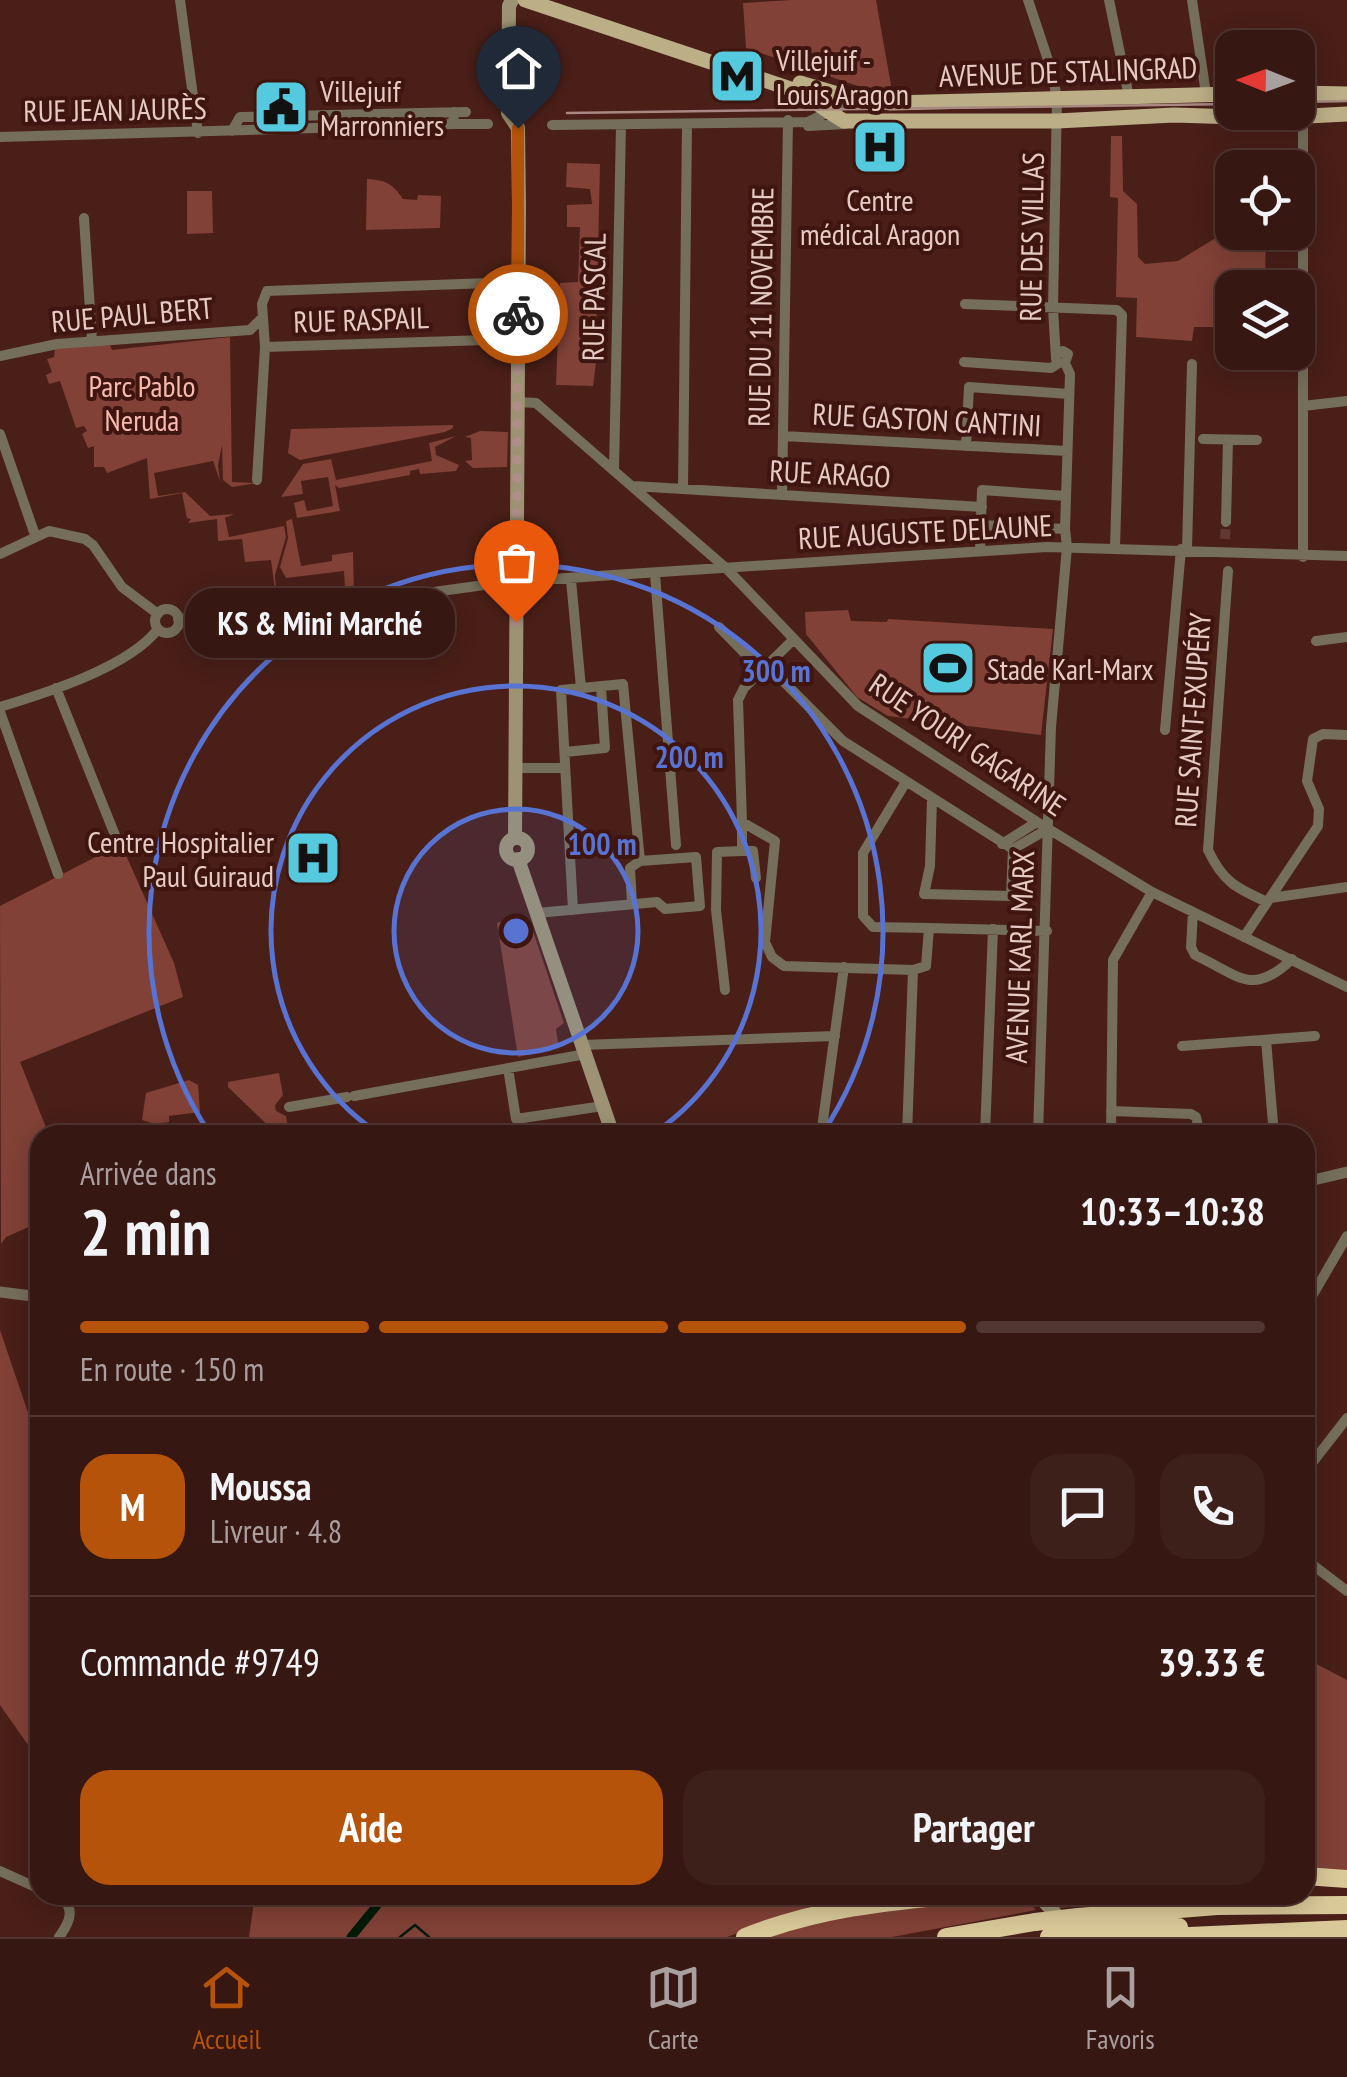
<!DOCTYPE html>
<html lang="fr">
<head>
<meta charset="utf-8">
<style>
	:root { --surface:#371712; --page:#3e201b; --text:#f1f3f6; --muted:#aa9f9f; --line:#513632; --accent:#b45309 }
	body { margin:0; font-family:"PT Sans Narrow",sans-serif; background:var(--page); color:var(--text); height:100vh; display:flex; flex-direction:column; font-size:38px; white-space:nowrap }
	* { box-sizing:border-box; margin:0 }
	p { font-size:32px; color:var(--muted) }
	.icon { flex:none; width:55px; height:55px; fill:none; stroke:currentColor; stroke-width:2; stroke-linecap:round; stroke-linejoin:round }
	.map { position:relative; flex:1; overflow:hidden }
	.panel { position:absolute; left:30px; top:1125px; width:1285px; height:780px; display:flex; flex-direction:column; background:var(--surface); border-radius:30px; box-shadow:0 5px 25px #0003,0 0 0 2px var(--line) }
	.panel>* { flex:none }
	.needle { width:65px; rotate:271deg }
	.fabs { position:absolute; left:1215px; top:30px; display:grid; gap:20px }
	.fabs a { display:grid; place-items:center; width:100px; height:100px; border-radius:20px; background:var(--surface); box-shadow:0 5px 25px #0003,0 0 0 2px var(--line); font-size:50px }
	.pin { position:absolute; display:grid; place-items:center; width:85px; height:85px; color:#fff; margin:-102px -42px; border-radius:50% 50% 50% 0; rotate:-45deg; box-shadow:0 0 10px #0007 }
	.pin .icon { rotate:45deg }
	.courier { position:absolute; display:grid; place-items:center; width:100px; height:100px; margin:-50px; border:8px solid #b45309; border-radius:50%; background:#fff; color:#222; box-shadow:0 2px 12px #0007 }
	.bubble { position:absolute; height:70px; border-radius:30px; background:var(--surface); box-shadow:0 5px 25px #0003,0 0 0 2px var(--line); font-size:32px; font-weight:600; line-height:70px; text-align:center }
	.headline em { font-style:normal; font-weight:600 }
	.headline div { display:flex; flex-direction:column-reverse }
	.headline { display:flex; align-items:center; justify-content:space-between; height:170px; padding:0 50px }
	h1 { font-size:65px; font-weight:600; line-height:75px }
	.bar { display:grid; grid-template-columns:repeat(4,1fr); gap:15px 10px; align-content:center; height:120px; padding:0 50px }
	.bar i { height:12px; border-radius:8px; background:var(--line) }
	.bar .selected { background:var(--accent) }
	.bar p { grid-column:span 4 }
	.line { display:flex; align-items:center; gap:25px; padding:0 50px; border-top:2px solid var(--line) }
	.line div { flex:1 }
	.round { display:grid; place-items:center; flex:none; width:105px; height:105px; border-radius:30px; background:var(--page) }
	.button { display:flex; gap:20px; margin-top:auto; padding:20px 50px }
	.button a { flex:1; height:115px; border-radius:30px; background:var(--accent); color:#fff; font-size:40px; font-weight:600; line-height:115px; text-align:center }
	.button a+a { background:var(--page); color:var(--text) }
	.tabs { display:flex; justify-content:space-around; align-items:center; height:140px; border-top:2px solid var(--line); background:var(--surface); font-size:28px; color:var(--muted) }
	.tabs a { display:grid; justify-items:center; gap:5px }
	.tabs .selected { color:var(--accent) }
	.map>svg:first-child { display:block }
	.green { fill:#814136 }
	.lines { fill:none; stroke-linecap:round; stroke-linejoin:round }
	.stream { stroke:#001b07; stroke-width:2.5 }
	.canal { stroke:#001b07; stroke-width:9 }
	.minor-tunnel { stroke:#613932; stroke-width:10; stroke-dasharray:10 5; stroke-linecap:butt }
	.minor { stroke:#756e5b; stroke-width:10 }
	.tertiary { stroke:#756e5b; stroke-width:11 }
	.secondary { stroke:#9d9374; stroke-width:14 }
	.primary { stroke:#bcae87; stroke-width:15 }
	.motorway { stroke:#d9c898; stroke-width:18 }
	.tram { stroke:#aa8882; stroke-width:2.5 }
	.motorway-bridge { stroke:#d9c898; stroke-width:18 }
	.done { stroke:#af8e88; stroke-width:10; stroke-dasharray:0 18 }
	.route { stroke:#b45309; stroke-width:12 }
	.ring { fill:none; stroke:#5973d2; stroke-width:5 }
	.labels { text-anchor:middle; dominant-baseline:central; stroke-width:8; stroke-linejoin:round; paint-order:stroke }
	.poi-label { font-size:30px; fill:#e6cac4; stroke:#3e150f; text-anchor:start }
	.street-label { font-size:30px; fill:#e6cac4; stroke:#3e150f }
	.park-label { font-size:30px; fill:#f7baaf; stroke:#3e150f }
	.centre { fill:#5973d2; stroke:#3e150f; stroke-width:5 }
	.ring-label { font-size:30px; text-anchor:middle; font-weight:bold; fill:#5973d2; stroke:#3e150f; stroke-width:8; stroke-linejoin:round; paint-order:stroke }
</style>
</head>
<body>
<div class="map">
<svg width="1347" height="1937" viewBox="0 0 1347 1937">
	<rect width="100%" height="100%" fill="#491f18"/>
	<path class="green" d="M792,0H876L892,91L858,86L746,48L743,3Z
		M1111,136H1122L1123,191L1137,204L1138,257L1145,264L1178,261L1232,228V232L1266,233L1265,287L1232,288V327H1194L1192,341L1136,337L1137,298L1116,297L1118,198L1110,197Z
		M567,163L600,164L596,342H587V355H597L593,386L556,385L560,283L578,282L580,227H567V205L592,204L590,189L566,187Z
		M367,179C386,180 393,184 403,199L417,200L418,195L441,196L440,228L366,230Z
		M187,191H212L213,233L187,234Z
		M230,337L232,482L257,483L232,487L223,480L222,445L218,465L220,481L213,461L154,473L158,496L185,492L210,516L234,514L225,518L229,537L284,526L286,537L275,575L277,605L271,560L245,562L242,539L218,541L217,519L188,523L191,519L187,518L182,493L150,499L147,458L107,473L104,467H94V446L88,448L82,434L87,431L84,426L76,428L60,381L49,384L46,375L52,372L47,359L54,357L55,347L109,342L112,350Z
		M453,425V428L445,432L300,460L288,453L291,429Z
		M480,431L508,432L507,467L473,468L465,461L472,460L471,438L465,437Z
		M456,436L435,447L436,455L459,465L456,471L420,474L419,469L410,471V475L339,488L335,485L340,511L297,518L294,503L304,500L307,511L333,506L328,477L301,481L303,494L281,497L303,464L331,459L336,480L432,461L429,443Z
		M292,519L301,566L332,561V555L353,552L354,595L343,596V592L348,591L345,589L344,571L286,578L280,567L288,538L286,521Z
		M848,610L851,621L887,622L888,619L1053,629L1041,735L888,716L857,697L806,634L805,612Z
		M121,844L174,963L183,997L20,1062L49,1135H40V1222L6,1237L1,1244L0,906Z
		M520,915L522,920L529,919L564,1023L556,1029L559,1048L518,1057L497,923Z
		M279,1073L283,1095L275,1105L276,1111L286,1116L289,1135H278L228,1087V1082Z
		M189,1080L198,1085L200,1112L169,1116V1122L155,1124L142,1120L146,1093Z
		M0,1330L40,1448V1762L0,1705Z
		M1305,1658L1347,1680V1872L1305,1870Z
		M255,1895H884L772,1920L727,1937H249Z
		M1047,1895H1281L1196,1896L1058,1908Z
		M1022,1896L1036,1910L892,1937H771C856,1904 932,1903 1022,1896Z"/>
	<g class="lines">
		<path class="stream" d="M400,1937L415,1925L429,1937"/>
		<path class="canal" d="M351,1937L383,1898L386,1901L391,1895"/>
		<path class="minor-tunnel" d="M1225,539L1226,522"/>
		<path class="minor" d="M180,0L198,133
			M1028,0L1051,69L1057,98L1053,308L1056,359
			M1109,0L1129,97
			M1192,0L1206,94
			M1303,93V557
			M453,124H488
			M552,125L808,122L844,104L855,103
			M808,126L846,124
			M232,131L240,117L466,112
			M0,137L453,124L454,112
			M84,218L92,341
			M965,304L1117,310L1122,315L1115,547
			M265,347L518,339
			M0,356L57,344L250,330L263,317
			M964,362L1051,368L1059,363
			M517,402L536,403L727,569L858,706L1037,822L1152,892L1347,987
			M1303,406L1347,401
			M0,434L35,535
			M783,436L1067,451
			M1203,439L1257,440
			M966,446L969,387L1069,394
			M614,471L621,125
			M257,480L265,347L262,304L267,291L518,282
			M633,486L982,507
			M683,489L687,124
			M782,495L788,120
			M1226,522L1228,440
			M981,525L1065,529
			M1187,549L1192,364
			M980,551L982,490L1066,496
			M0,554L49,531L85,539L93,545L122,587L158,614
			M1228,571L1208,850C1223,882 1236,888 1267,902
			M655,574L676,845
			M571,580L581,688
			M155 621a12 12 0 1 1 24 0a12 12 0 1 1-24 0Z
			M178,619L282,613L506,582L1047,547L1347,556
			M719,627L762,671
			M794,639L744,688L738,700L742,822L775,841L765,942L772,957L784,966L913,970L926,966L929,928L1047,931
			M1316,641L1347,637
			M768,666L843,741L1013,849
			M56,688L119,845
			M0,707C46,693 129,667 158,629
			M0,712L58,874
			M1165,730L1181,549
			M565,752L605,748L601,687
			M515,768H565
			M906,782L863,853V916L873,927L929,928
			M932,799L930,866L924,894L1011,896L1013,849
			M1002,844L1037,822
			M1013,849L1048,829
			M742,851H753L756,878
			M1270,898L1347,887
			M573,910L561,690L623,684L640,861L630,868L632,904
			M1193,912L1191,947L1195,955C1240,976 1252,997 1292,959
			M537,913L657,902L665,909L700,906L696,857L640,861
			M1244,937L1318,826L1319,809L1307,781L1313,739L1323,734L1347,735
			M725,990L716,910L717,852L742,851V822
			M1266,1040L1274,1135
			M582,1045L835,1036
			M1182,1046L1315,1036
			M508,1068L516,1119L603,1106
			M354,1096L586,1054
			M289,1107L347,1097
			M1111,1111L1191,1114L1196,1117L1200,1135
			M821,1135L844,967
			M907,1135L913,970
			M985,1135L993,929
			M1038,1135L1051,727L1067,547L1065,529L1070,374L1065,363L1068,354L1063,351L1058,353
			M1111,1135L1113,960L1152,892
			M1305,1308L1347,1236
			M1305,1472L1347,1418
			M1305,1559L1347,1591
			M0,1871L40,1889
			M55,1895C77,1905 71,1921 59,1937"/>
		<path class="tertiary" d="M1305,1182L1347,1172
			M0,1292L40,1297"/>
		<path class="secondary" d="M512,0L509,6L508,113L518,128L519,205L515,838
			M506 849a11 11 0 1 1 22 0a11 11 0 1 1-22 0Z
			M518,859L613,1135
			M1038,1895L1065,1924"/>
		<path class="primary" d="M525,0L791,89C812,97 825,111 844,121H1057L1174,115L1269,118L1347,114
			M800,83L848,97L891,103L1232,94
			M1298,93L1347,94"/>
		<path class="motorway" d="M1305,1876L1347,1879
			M1078,1917L1217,1906L1347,1905
			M1093,1933L1179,1927
			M745,1937C815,1909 887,1901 961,1895
			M946,1937L1035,1922
			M1167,1937L1347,1929"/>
		<path class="tram" d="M1298,102L1347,101
			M567,113L1232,104"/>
		<path class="motorway-bridge" d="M1035,1922L1078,1917
			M1049,1937L1093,1933"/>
	</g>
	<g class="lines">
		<path class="done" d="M516,622L518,314"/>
		<path class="route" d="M518,314V128"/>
	</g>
	<circle cx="516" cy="931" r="122" fill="#5973d2" fill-opacity=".12"/>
	<g class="ring">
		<circle cx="516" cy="931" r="122"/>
		<path d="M379 1134A245 245 0 1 1 653 1134"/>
		<path d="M210 1134A367 367 0 1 1 822 1134"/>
	</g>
	<defs>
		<g id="metro-square" transform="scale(2.875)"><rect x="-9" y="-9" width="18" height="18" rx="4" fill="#55cade" stroke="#3e150f"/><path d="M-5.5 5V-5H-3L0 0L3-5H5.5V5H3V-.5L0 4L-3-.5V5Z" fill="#111"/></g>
		<g id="civic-square" transform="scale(2.875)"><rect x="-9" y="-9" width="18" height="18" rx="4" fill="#55cade" stroke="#3e150f"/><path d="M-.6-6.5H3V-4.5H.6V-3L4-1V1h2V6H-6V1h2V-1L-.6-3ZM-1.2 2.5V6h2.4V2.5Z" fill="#111"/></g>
		<g id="hospital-square" transform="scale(2.875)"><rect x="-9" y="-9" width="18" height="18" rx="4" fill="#55cade" stroke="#3e150f"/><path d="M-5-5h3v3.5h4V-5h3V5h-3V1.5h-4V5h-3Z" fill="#111"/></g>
		<g id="stadium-square" transform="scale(2.875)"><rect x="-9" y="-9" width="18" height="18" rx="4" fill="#55cade" stroke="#3e150f"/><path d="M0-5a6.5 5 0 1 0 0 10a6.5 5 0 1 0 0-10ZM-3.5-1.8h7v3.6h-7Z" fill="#111"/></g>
	</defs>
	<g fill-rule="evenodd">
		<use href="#metro-square" x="737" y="76"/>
		<use href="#civic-square" x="281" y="107"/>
		<use href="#hospital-square" x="880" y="147"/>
		<use href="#stadium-square" x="948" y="668"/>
		<use href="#hospital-square" x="313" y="858"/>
	</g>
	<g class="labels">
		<g class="poi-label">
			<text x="776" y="59">Villejuif -<tspan x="776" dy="34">Louis Aragon</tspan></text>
			<text x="320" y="90">Villejuif<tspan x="320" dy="34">Marronniers</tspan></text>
			<text x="880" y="199" text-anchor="middle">Centre<tspan x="880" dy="34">médical Aragon</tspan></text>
			<text x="987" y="668">Stade Karl-Marx</text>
			<text x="274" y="841" text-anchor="end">Centre Hospitalier<tspan x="274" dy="34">Paul Guiraud</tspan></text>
		</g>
		<g class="street-label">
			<text transform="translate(1068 71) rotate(-2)">AVENUE DE STALINGRAD</text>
			<text transform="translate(115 109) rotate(-1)">RUE JEAN JAURÈS</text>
			<text transform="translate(1031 237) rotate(-89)">RUE DES VILLAS</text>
			<text transform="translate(593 297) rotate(-89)">RUE PASCAL</text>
			<text transform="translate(760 307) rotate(-89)">RUE DU 11 NOVEMBRE</text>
			<text transform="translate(132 314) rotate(-5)">RUE PAUL BERT</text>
			<text transform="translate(361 319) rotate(-2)">RUE RASPAIL</text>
			<text transform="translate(927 419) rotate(3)">RUE GASTON CANTINI</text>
			<text transform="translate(830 473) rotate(3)">RUE ARAGO</text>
			<text transform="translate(925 531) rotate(-3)">RUE AUGUSTE DELAUNE</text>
			<text transform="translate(1192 720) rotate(-86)">RUE SAINT-EXUPÉRY</text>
			<text transform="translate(968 744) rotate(34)">RUE YOURI GAGARINE</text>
			<text transform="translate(1019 957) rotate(-88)">AVENUE KARL MARX</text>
		</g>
		<g class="park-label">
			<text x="142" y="385">Parc Pablo<tspan x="142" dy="34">Neruda</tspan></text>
		</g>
	</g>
	<circle cx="516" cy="931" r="15" class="centre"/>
	<g class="ring-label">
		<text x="776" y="682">300 m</text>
		<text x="689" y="768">200 m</text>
		<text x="602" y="855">100 m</text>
	</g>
</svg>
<div class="fabs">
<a><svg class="needle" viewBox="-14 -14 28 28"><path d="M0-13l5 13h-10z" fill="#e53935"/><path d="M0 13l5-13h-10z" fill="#aa9f9f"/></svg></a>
<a><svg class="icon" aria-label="locate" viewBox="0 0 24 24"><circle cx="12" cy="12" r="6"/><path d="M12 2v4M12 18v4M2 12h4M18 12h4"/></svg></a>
<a><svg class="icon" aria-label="layers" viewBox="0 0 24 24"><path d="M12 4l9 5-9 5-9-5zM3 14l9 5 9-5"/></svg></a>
</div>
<div class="pin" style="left:516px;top:622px;background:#ea580c"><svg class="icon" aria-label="bag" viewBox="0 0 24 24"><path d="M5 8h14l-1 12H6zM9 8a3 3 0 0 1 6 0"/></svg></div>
<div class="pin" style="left:518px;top:128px;background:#1f2937"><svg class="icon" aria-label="home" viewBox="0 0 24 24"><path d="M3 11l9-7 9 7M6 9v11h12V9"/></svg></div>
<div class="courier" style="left:518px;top:314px"><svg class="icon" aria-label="bike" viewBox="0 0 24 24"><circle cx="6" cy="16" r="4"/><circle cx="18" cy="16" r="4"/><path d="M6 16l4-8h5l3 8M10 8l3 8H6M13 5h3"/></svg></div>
<div class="bubble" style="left:185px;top:588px;width:270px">KS &amp; Mini Marché</div>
<section class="panel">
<div class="headline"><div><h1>2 min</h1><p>Arrivée dans</p></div><em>10:33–10:38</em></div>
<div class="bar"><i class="selected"></i><i class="selected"></i><i class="selected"></i><i></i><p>En route · 150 m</p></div>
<div class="line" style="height:180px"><b class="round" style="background:var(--accent);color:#fff">M</b><div><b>Moussa</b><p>Livreur · 4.8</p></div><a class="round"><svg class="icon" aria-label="chat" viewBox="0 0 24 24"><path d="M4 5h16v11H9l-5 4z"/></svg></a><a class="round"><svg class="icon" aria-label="phone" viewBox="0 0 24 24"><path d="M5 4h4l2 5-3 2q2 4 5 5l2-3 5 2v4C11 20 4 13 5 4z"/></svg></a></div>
<div class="line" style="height:130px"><div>Commande #9749</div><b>39.33 €</b></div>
<div class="button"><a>Aide</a><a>Partager</a></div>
</section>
</div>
<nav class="tabs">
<a class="selected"><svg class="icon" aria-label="home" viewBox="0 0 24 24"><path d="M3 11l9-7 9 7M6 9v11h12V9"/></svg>Accueil</a>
<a><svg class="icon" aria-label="map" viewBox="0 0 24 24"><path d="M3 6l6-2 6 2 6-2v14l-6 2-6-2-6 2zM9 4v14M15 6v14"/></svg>Carte</a>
<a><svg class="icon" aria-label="saved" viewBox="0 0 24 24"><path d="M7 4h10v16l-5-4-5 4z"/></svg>Favoris</a>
</nav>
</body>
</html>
